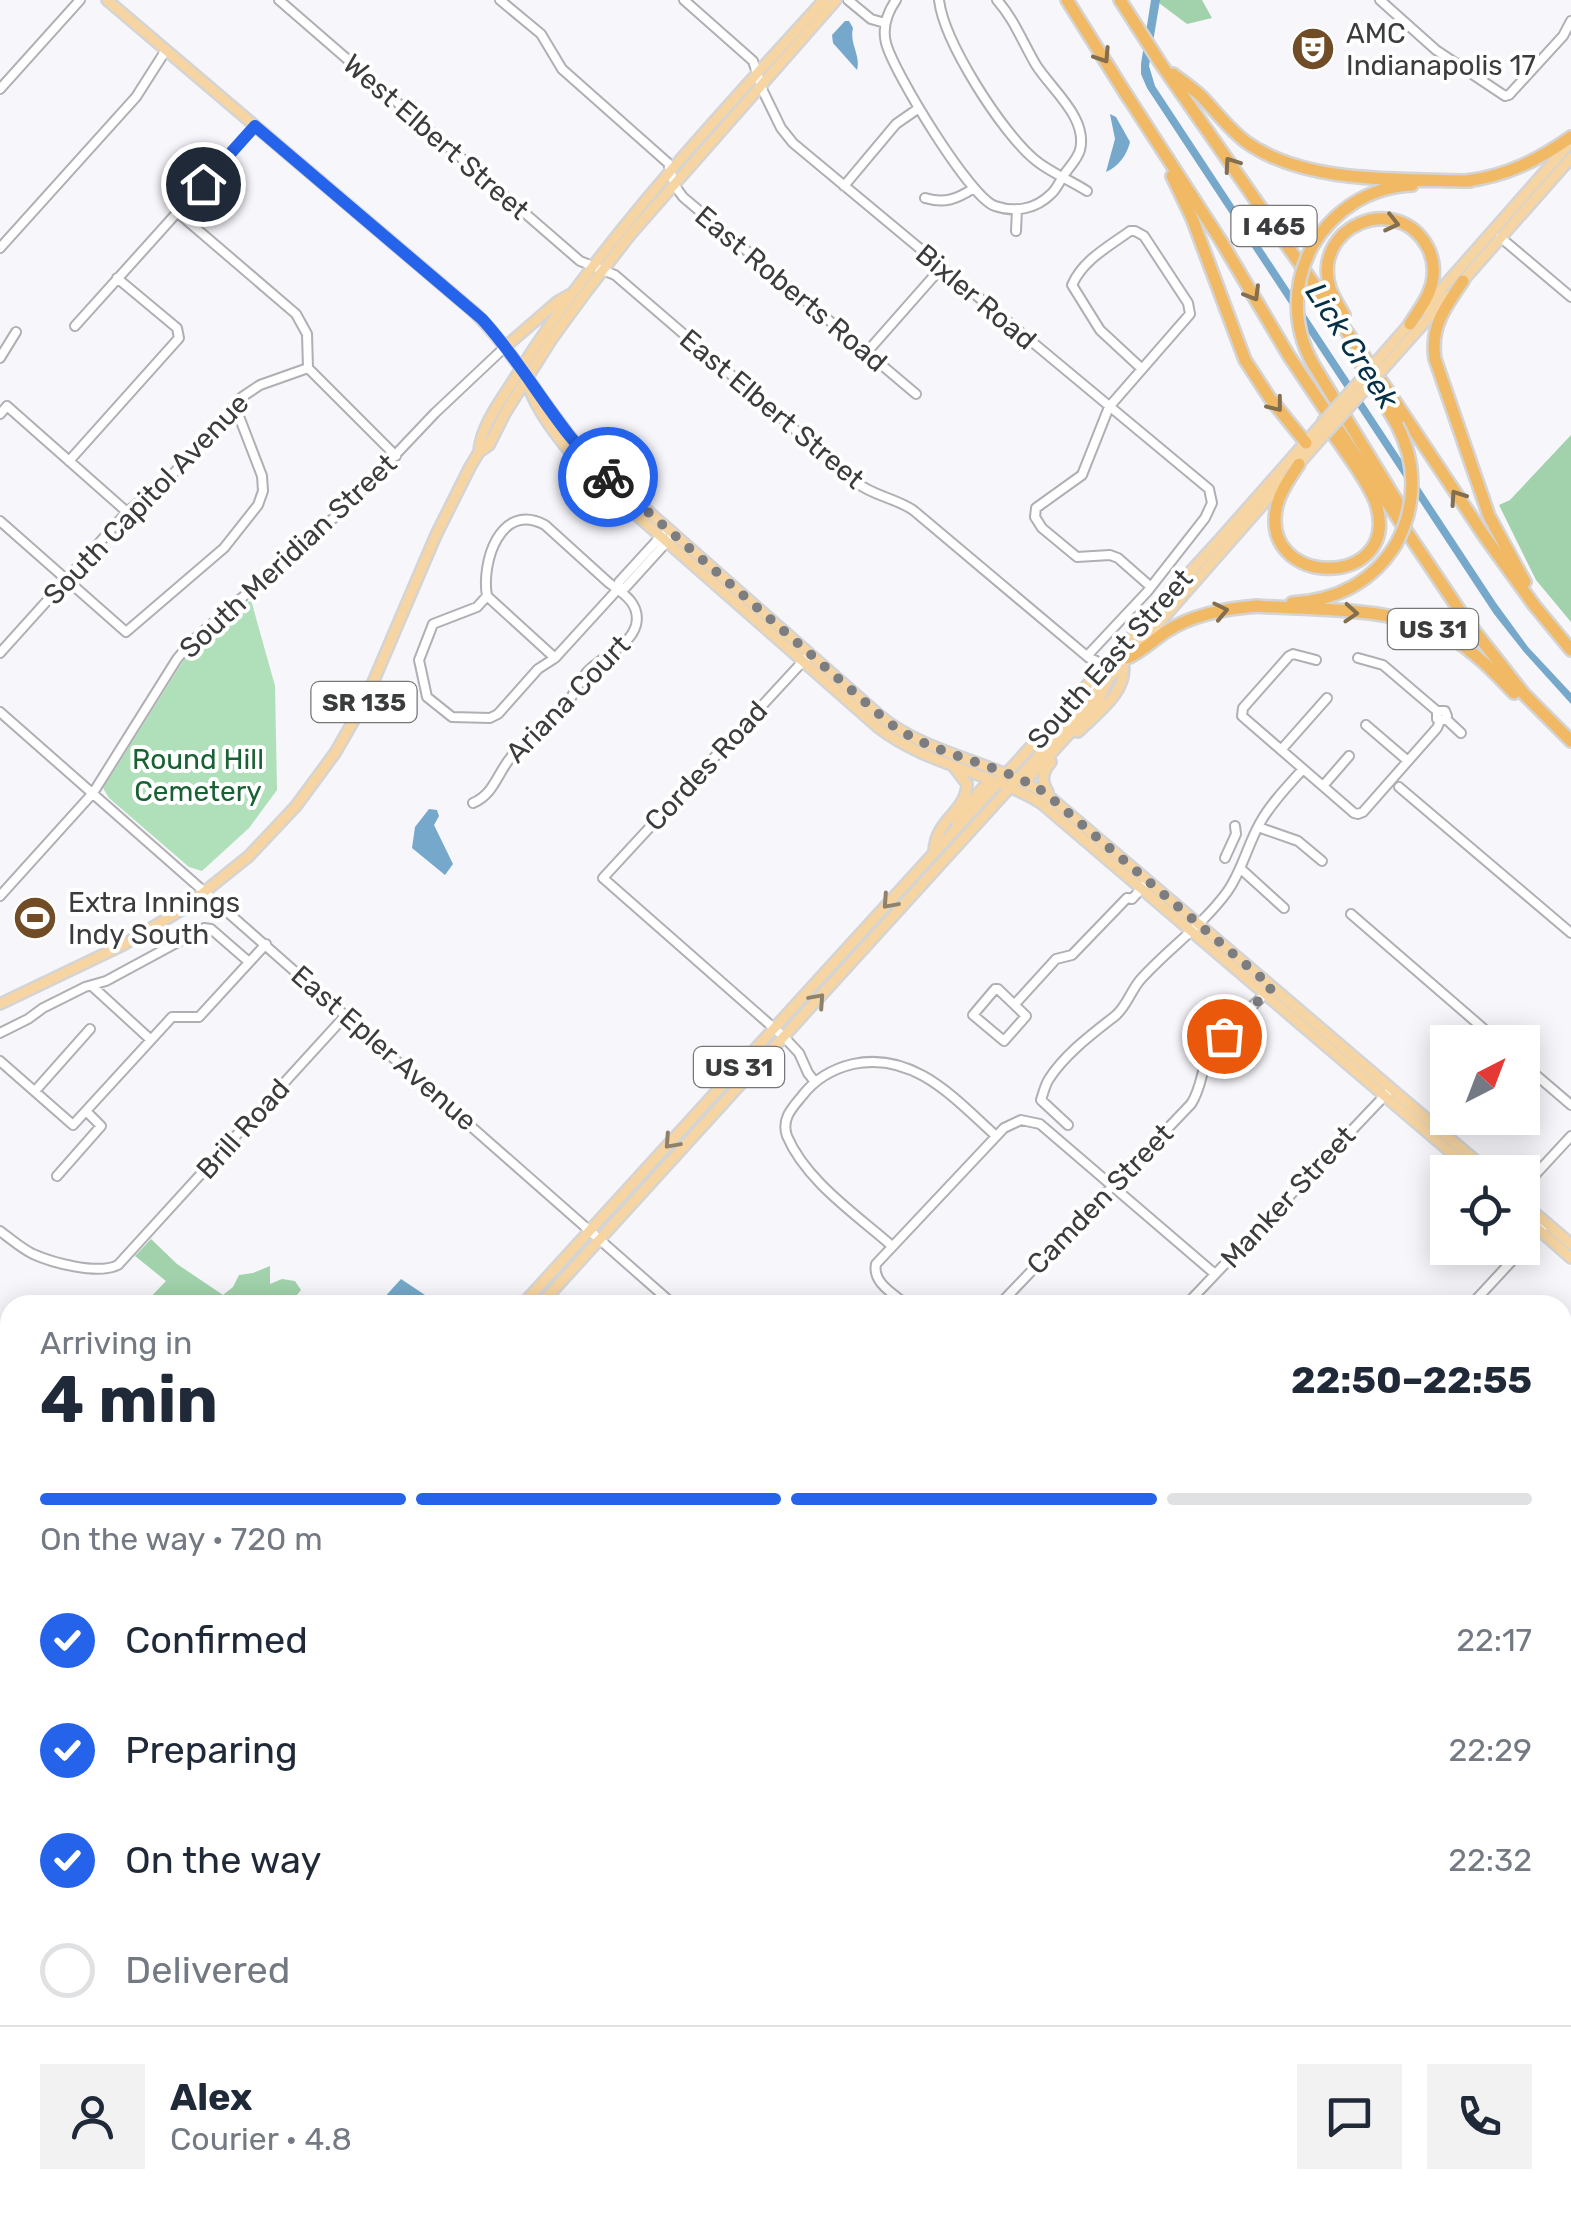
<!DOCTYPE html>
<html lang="en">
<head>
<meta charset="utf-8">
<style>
	:root { --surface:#fff; --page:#f2f2f3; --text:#1f2937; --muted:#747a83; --line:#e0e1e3; --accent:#2563eb }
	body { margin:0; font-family:Rubik,sans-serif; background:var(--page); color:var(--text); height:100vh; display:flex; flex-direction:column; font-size:38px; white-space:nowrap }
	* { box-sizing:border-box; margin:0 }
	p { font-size:32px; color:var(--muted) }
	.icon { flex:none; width:55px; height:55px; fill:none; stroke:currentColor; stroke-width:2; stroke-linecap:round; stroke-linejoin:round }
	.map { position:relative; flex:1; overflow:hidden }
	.drawer { position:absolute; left:0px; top:1295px; width:1572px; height:932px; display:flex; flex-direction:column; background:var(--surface); border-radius:30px 30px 0 0; box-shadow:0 5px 25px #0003 }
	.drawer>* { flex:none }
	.needle { width:65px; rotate:42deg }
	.tools { position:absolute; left:1430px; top:1025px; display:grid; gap:20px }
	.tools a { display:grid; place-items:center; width:110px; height:110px; border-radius:0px; background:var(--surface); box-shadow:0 5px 25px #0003; font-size:50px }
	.pin { position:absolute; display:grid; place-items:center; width:85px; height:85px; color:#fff; margin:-42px; border:5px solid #fff; border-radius:50%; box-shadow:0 2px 10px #0007 }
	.courier { position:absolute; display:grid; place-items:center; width:100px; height:100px; margin:-50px; border:8px solid #2563eb; border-radius:50%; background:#fff; color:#222; box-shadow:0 2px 12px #0007 }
	.summary em { font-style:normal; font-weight:700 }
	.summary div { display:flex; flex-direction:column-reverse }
	.summary { display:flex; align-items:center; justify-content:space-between; height:170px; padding:0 40px }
	h1 { font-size:65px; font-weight:700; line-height:75px }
	.bar { display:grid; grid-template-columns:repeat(4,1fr); gap:15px 10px; align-content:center; height:120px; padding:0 40px }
	.bar i { height:12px; border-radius:8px; background:var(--line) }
	.bar .current { background:var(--accent) }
	.bar p { grid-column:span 4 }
	.line { display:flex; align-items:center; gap:25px; padding:0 40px; border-top:2px solid var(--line) }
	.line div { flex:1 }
	.round { display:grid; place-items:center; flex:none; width:105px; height:105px; border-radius:0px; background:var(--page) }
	ol { padding:0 40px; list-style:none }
	li { display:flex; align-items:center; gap:30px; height:110px }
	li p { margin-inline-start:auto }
	li .icon { padding:10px; border-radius:50%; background:var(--accent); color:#fff; stroke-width:4 }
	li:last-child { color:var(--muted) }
	li i { width:55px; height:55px; border:5px solid var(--line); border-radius:50% }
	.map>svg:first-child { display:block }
	.green { fill:#afe0b9 }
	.forest { fill:#a1d2ab }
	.water { fill:#75a8ca }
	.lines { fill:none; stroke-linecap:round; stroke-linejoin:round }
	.stream { stroke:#75a8ca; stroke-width:2.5 }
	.minor-casing { stroke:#afafb4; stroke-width:12 }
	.major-casing { stroke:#d4d4d4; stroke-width:14 }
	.highway-casing { stroke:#d4d4d4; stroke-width:16 }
	.minor { stroke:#fff; stroke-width:8 }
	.major { stroke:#f7d5a2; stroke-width:9 }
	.highway { stroke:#f1b964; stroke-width:11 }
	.rail { stroke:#78787b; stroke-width:2.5; stroke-dasharray:12 12; stroke-linecap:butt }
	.major-bridge-casing { stroke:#d4d4d4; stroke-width:14; stroke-linecap:butt }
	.highway-bridge-casing { stroke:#d4d4d4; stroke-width:16; stroke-linecap:butt }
	.major-bridge { stroke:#f7d5a2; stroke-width:9 }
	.highway-bridge { stroke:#f1b964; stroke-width:11 }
	.oneway { stroke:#846e4d }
	.oneway2 { stroke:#90816a }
	.done { stroke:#7c7d80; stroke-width:10; stroke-dasharray:0 18 }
	.route { stroke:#2563eb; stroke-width:12 }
	.labels { text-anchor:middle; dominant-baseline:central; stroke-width:8; stroke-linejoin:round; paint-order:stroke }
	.shield { fill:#fff; stroke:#767677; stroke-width:2.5 }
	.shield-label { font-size:25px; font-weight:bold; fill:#3b3c3d }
	.poi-label { font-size:28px; fill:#3b3c3d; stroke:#fff; text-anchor:start }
	.street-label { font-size:28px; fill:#3b3c3d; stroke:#fff }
	.park-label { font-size:28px; fill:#176132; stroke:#fff }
	.water-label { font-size:30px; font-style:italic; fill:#043048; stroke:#fff }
</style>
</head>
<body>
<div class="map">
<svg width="1571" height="2226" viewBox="0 0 1571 2226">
	<rect width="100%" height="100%" fill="#f6f6fb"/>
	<path class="green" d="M251,600L275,686L277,790L249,828L202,871L189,867L109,798L103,788L187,655L202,636Z"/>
	<path class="forest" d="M1155,0H1202L1212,18L1187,24Z
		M1571,435V622L1536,580L1499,505L1510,500Z
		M151,1239L177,1264L223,1295L233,1287L239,1275L253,1273L270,1266V1284L282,1279L295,1281L301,1290L289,1305H143L166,1281L135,1256Z"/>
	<path class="water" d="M1151,0H1160L1149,66L1155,86L1496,603L1528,647L1571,693V704L1524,652L1494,614L1147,88L1141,74V64Z
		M845,21H849L853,28C849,43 861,55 857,70L833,43L832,35Z
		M1110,114L1116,117L1130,142C1127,155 1118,167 1106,172L1115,139Z
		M429,809L437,810L439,816L434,825L453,864L445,875L412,848L415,827Z
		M401,1279L425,1295L427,1303L426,1305H386L382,1300Z"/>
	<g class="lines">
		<path class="stream" d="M0,1356L10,1354
			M0,2061L10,2059"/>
		<g class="minor-casing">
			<path id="minor" d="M279,0L580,261L615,275L857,483C874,496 895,498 913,510L1089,658C1108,663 1102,676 1095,689
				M500,0L541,34L562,69L668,163L675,186L683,197L916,394
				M684,0L753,61L763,91L781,128L793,143L1209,489L1212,503L1205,518L1147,592L1087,656
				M848,0L871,19L885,23
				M896,0C887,13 882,27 886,43C893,71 970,198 995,206C1015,213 1036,209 1051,194C1057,189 1059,182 1064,175C1069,167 1077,160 1080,150C1088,118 1052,90 1036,65C1023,43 1014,19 997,0
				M939,0C944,42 1001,131 1034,159C1049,172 1070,180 1087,191
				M1380,0L1436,50L1505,96L1509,95L1563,36L1571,21
				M0,89L80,0
				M844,186L896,124L919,108
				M925,198C945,204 957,199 974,188
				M177,212L296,314L307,334L308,368L396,456
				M1016,231L1017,209
				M1500,237L1571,297
				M0,248L136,97L166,50
				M75,326L255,126
				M867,352L941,268
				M0,358L16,332
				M1142,369L1100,330L1072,285C1083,260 1108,247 1130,231H1135L1144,236L1188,303L1190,314L1109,407L1082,475L1036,508L1035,517L1042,528L1077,557L1110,555L1118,558L1151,587
				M0,414L7,406L127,512
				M69,461L179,338L177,328L117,278
				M0,521L126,632L224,548L258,505L263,491L262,476L235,406
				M618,589L619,582L662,535
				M487,596L555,658
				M0,653L127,512L173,474L242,397L260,385L308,368
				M806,658L603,878L784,1037L799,1053L808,1073L815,1082
				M1358,658L1383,665L1437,711H1445L1447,716L1445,720L1437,719V711
				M1316,660L1293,654L1289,656L1243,708L1242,716L1354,813L1358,814L1363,812L1437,728L1440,721
				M0,712L674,1305
				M1446,719L1461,733
				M1366,725L1408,761
				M1281,750L1327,698
				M1323,786L1349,756
				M1399,787L1571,933
				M473,803C494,794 497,774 511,757C524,740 542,732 557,717C570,704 576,686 587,672C601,656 630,647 636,625C641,604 623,593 609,583L545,525C500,501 481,563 487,596L477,607L433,624L419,660L427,697L452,717L490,718L498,714L538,669L555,658L618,589L625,588L674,534
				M1258,827L1298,841L1322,861
				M1225,858L1236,834L1235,826
				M1241,869L1284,908
				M0,896L93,793L177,659L191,642L344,509L435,413L505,347
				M1351,914L1499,1042
				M92,986L151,1040
				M995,989H998L1026,1016L1004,1041L973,1015Z
				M1015,1004L1056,959L1072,955L1127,898L1132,899L1148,881
				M0,1033L28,1019L43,1008L85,987L106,981L204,928L211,929L249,962
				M0,1061L73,1125L172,1017H199L266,944
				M1522,1063L1571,1105
				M35,1091L90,1029
				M1068,1125L1041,1100C1043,1094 1045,1085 1049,1079C1065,1054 1092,1034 1115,1016C1127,1006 1131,990 1141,979C1169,948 1202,926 1227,892C1242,871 1247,846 1260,823C1271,803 1288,786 1303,769
				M57,1176L101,1126L86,1111
				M1522,1189L1571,1136
				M0,1231C11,1239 21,1248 33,1254C53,1263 98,1275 118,1265L346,1015
				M892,1246C857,1215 806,1181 787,1136C781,1119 792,1108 802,1096C815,1079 832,1069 853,1064C914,1051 955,1099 996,1136
				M907,1305C894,1294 872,1283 876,1264L1004,1128L1021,1120L1040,1124L1215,1274
				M999,1305L1191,1104C1202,1088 1201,1069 1210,1052C1223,1030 1247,1012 1265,994
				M1186,1305L1391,1089
				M1471,1305L1547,1223
				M0,1465L10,1474
				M1562,1623L1571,1630
				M1562,1664L1571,1672
				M1562,1749L1571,1757
				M0,1765L10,1774
				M1562,1825L1571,1833
				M1562,1984L1571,1966
				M1562,2049L1571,2056
				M1562,2086L1571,2077
				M0,2137L10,2133
				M119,2218L129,2226
				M303,2218L313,2226
				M449,2218L458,2226
				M983,2218L993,2226
				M1226,2218L1235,2226
				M1394,2218L1404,2226
				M1505,2218L1515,2226
				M574,2226L582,2218
				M839,2226L847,2218
				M1155,2226L1160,2218
				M1444,2226L1448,2218"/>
		</g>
		<g class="major-casing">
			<path id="major" d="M107,0L474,312C519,356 547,414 590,460L879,715C929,757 1000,761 1052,799L1489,1172
				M1459,285L1571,158
				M1423,310L1571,142
				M505,347L557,302L569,295
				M1384,353L1412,321
				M1390,361L1448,296
				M527,381C535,412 570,454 592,476L879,728C927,765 990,772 1041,803L1474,1172
				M479,452C481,425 501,401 515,378C601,240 715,120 824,0
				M1295,468L1325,434
				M1078,732C1096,714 1129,691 1123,663
				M1025,782L1098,702L1108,680
				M1048,792C1041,781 1042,772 1051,762
				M957,824L964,809L991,779
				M934,851C936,819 966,812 967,784L954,767
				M0,1004L123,945L183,909L249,856L296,806L335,753L365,701L436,535L470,467L479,452L489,445L505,413L551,340L586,292L630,235L836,0
				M1522,1202L1571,1244
				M1522,1215L1571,1258
				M522,1305L1222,537L1320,426
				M540,1305L1143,641L1285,479
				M1562,1474L1571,1457
				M0,1580L10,1589
				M0,1860L10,1849
				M0,1879L10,1868
				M776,2218L786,2226
				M1171,2226L1176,2218"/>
		</g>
		<g class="highway-casing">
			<path id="highway" d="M1067,0L1129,99
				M1120,0L1161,64L1386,388L1485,537L1534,605L1571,650
				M1173,74C1183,82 1194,89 1203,98C1217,113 1229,129 1246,142C1305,184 1399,179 1470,181
				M1126,94L1221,241L1289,356L1466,620L1524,694L1571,741
				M1172,176L1192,218L1245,360L1269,397L1306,443
				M1466,181C1507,176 1538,160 1571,137
				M1313,245C1335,209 1370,187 1412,185
				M1463,281C1445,307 1430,327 1435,359L1489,516L1525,582
				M1344,315C1339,306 1333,297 1330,288C1311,227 1396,191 1427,246C1433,257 1435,270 1432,283C1429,298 1418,311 1410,324
				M1313,364L1404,513
				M1361,364L1397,425
				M1299,464C1291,477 1281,489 1277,505C1257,588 1399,590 1377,507C1372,486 1338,442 1324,421
				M1292,603C1337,600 1372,583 1396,544
				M1254,606C1315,610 1396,606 1450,637C1475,652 1494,672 1514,693
				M1127,658C1142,652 1153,640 1167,631C1194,614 1227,608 1259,606"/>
		</g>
		<use href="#minor" class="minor"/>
		<use href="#major" class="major"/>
		<use href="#highway" class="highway"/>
		<path class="rail" d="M1562,1942L1571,1924
			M1429,2226L1433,2218"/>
		<g class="major-bridge-casing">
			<path id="major-bridge" d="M1320,426L1384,353
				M1325,434L1390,361"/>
		</g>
		<g class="highway-bridge-casing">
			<path id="highway-bridge" d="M1313,245C1292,284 1292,326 1313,364
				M1396,544C1417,506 1417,463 1397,425"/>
		</g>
		<use href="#major-bridge" class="major-bridge"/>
		<use href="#highway-bridge" class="highway-bridge"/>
	</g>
	<defs><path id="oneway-chevron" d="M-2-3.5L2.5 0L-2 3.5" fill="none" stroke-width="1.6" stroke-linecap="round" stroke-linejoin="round" transform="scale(2.5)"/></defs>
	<g class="oneway">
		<use href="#oneway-chevron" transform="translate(1103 56) rotate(57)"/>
		<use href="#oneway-chevron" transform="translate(1231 164) rotate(-125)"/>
		<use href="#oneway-chevron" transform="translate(1392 223) rotate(13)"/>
		<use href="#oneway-chevron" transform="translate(1253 294) rotate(59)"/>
		<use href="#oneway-chevron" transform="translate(1276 405) rotate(52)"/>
		<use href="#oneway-chevron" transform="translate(1457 497) rotate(-124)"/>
		<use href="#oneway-chevron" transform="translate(1221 611) rotate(-12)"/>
		<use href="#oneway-chevron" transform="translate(1351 613) rotate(4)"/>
	</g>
	<g class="oneway2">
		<use href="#oneway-chevron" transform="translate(889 902) rotate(132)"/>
		<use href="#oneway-chevron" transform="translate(818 1000) rotate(-48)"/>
		<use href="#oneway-chevron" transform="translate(671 1142) rotate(132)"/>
	</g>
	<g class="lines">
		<path class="done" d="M608,477L888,722C934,757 996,761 1044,792L1272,987L1224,1036"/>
		<path class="route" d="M203,184L255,126L482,319C528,369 557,432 608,477"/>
	</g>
	<defs>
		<g id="theatre-disc" transform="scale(2.25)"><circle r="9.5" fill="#714d27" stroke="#fff"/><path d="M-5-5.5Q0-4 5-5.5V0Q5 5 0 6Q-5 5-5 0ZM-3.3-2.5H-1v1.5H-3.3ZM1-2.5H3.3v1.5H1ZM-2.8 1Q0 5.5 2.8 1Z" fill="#fff"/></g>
		<g id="stadium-disc" transform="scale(2.25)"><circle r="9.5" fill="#714d27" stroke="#fff"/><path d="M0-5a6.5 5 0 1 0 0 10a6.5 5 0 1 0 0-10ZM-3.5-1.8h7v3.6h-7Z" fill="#fff"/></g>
	</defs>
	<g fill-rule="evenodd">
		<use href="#theatre-disc" x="1313" y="49"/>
		<use href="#stadium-disc" x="35" y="918"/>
	</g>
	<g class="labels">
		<g class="shield">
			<rect x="1231.5" y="206" width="85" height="40" rx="8"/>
			<rect x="1388" y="609" width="90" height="40" rx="8"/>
			<rect x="311.5" y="682" width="105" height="40" rx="8"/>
			<rect x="694" y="1047" width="90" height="40" rx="8"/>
		</g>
		<g class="shield-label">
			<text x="1274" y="226">I 465</text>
			<text x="1433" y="629">US 31</text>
			<text x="364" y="702">SR 135</text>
			<text x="739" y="1067">US 31</text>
		</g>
		<g class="poi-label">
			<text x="1346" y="33">AMC<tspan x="1346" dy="32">Indianapolis 17</tspan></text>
			<text x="68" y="902">Extra Innings<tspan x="68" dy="32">Indy South</tspan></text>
		</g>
		<g class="street-label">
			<text transform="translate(436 137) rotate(41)">West Elbert Street</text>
			<text transform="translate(791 289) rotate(40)">East Roberts Road</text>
			<text transform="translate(976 297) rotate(40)">Bixler Road</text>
			<text transform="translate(772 409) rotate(40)">East Elbert Street</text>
			<text transform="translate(146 499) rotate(-46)">South Capitol Avenue</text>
			<text transform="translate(288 556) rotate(-43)">South Meridian Street</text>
			<text transform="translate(1110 659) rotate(-48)">South East Street</text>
			<text transform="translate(568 699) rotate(-46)">Ariana Court</text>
			<text transform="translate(706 766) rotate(-47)">Cordes Road</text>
			<text transform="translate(384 1048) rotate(41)">East Epler Avenue</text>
			<text transform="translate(243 1129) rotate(-48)">Brill Road</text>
			<text transform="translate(1288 1197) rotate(-47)">Manker Street</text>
			<text transform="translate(1100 1199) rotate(-46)">Camden Street</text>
		</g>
		<g class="park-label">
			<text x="198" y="759">Round Hill<tspan x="198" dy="32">Cemetery</tspan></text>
		</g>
		<g class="water-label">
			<text transform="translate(1352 346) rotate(57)">Lick Creek</text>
		</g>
	</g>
</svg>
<div class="tools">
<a><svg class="needle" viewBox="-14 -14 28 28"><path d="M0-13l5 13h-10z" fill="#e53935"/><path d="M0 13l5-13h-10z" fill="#747a83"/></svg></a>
<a><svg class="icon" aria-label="locate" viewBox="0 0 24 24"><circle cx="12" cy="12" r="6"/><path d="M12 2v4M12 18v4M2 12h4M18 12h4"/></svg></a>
</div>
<div class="pin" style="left:1224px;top:1036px;background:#ea580c"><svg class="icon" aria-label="bag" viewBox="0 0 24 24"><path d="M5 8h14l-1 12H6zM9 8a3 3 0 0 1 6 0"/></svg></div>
<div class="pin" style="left:203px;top:184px;background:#1f2937"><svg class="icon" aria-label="home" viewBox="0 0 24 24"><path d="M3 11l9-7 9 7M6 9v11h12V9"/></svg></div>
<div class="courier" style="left:608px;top:477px"><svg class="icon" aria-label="bike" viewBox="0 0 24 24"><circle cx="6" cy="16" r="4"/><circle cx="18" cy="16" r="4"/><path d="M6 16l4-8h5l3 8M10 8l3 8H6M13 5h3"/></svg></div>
<section class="drawer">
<div class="summary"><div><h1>4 min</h1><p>Arriving in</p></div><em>22:50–22:55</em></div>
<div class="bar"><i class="current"></i><i class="current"></i><i class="current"></i><i></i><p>On the way · 720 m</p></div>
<ol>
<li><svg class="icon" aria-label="check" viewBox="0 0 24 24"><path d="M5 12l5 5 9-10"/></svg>Confirmed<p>22:17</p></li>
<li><svg class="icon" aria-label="check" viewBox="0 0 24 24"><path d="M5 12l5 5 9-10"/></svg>Preparing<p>22:29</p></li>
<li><svg class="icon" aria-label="check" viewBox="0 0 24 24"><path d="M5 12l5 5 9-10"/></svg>On the way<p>22:32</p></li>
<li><i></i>Delivered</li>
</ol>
<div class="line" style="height:180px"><a class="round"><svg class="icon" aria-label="person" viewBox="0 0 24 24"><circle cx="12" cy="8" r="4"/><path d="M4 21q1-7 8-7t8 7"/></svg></a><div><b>Alex</b><p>Courier · 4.8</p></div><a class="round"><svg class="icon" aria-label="chat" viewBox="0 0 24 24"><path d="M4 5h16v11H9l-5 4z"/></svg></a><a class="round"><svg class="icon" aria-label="phone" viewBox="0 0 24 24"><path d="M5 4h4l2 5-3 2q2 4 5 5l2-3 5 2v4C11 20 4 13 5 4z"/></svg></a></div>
</section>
</div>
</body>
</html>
